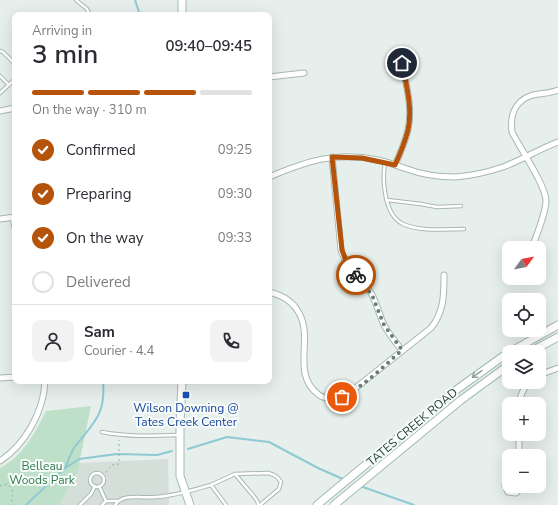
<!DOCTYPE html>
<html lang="en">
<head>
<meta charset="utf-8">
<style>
	:root { --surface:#fff; --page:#f2f2f3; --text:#2b2b33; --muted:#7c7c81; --line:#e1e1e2; --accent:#b45309 }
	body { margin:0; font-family:"Nunito Sans",sans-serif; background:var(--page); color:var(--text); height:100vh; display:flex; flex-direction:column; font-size:15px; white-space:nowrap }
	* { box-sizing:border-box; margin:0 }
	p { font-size:13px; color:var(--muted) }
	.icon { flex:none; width:22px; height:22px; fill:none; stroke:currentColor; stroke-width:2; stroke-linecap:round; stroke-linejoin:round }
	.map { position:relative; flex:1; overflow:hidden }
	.side { position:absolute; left:12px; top:12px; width:260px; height:372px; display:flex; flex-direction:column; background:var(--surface); border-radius:8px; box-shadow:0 4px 16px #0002 }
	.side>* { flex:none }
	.needle { width:26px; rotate:58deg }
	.buttons { position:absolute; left:502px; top:241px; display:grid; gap:8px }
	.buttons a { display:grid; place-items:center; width:44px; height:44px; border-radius:8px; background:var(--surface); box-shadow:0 4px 16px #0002; font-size:20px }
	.pin { position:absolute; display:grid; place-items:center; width:34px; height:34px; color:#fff; margin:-17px; border:2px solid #fff; border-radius:50%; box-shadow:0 1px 4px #0007 }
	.courier { position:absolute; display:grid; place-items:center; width:40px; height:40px; margin:-20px; border:3px solid #b45309; border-radius:50%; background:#fff; color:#222; box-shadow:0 1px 5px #0007 }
	.headline em { font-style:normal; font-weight:600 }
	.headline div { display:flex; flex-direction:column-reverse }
	.headline { display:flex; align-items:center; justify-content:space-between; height:68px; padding:0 20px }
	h1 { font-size:26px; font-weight:600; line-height:30px }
	.bar { display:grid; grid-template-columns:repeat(4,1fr); gap:6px 4px; align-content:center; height:48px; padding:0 20px }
	.bar i { height:5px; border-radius:3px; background:var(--line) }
	.bar .on { background:var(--accent) }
	.bar p { grid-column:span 4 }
	.line { display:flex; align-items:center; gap:10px; padding:0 20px; border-top:1px solid var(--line) }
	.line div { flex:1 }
	.round { display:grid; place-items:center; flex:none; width:42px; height:42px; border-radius:8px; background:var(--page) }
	ol { padding:0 20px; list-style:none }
	li { display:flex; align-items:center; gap:12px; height:44px }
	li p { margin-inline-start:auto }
	li .icon { padding:4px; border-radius:50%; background:var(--accent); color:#fff; stroke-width:4 }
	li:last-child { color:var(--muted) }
	li i { width:22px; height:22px; border:2px solid var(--line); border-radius:50% }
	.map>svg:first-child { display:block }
	.built { fill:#d4dfda }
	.green { fill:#bfe0c8 }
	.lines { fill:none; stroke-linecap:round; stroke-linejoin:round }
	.stream { stroke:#8ec9d4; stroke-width:2 }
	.lane-casing { stroke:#a8b8b2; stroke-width:4.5 }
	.street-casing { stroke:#a8b8b2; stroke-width:7 }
	.secondary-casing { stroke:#a4bbb3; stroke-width:9 }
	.path { stroke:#86b3a5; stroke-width:1; stroke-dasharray:2 3; stroke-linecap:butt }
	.lane { stroke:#fff; stroke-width:2.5 }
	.street { stroke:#fff; stroke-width:5 }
	.secondary { stroke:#fff; stroke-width:7 }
	.oneway { stroke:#92a09c }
	.done { stroke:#687f78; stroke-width:4; stroke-dasharray:0 7.2 }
	.route { stroke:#b45309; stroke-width:5 }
	.transit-dot { fill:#1a4fb4; stroke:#f7fbf9; stroke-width:1.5 }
	.labels { text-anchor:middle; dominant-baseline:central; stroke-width:4; stroke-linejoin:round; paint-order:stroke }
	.transit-label { font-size:12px; fill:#164399; stroke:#f7fbf9 }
	.street-label { font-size:12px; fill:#24423a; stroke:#f7fbf9 }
	.park-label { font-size:12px; fill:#2d7a4b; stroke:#f7fbf9 }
</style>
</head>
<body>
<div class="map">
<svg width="558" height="505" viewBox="0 0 558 505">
	<rect width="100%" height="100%" fill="#e6efeb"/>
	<path class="built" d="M168,459L169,505H59L77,474L79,463Z"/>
	<path class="green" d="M91,406L77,474L59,505H0V468C22,457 36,432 46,411Z"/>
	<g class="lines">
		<path class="stream" d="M135,0L140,15
			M188,449L227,437L269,442L318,468L345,480
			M65,468C68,462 70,454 74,448C93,423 106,416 103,381
			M360,486L414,505
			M26,505L64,469L79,459L117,454L157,455L172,451"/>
		<g class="lane-casing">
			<path id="lane" d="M76,0L87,9L90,15
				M0,51L3,52L15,64
				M0,76L9,85
				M0,93L15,79
				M385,163C382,180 384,215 403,224C421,232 445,229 464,229
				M387,200L421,204L437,207L461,206
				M183,382L249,381
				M102,432C128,437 153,436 180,435
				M90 480a7 7 0 1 1 14 0a7 7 0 1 1-14 0Z
				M235,474L256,499L258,503V505
				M211,485L235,474L268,473L274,475L278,478L281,482L279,489L260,505
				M99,486L106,501
				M80,505L91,494L95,486
				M102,505L106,501H117
				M115,505C118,501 120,499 125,498C135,496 146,498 156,497C175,496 193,490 211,485L226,505"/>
		</g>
		<g class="street-casing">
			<path id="street" d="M269,77L304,73
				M0,111L15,108
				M332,157L341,250C348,271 360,276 371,293C377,303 379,315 384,325C389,334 395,342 402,350
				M395,165C400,154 405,142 408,130C413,108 406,84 402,63
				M269,177C307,161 336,151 378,160C388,162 398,166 407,169C423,175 439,177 455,177C471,176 488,172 503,167C522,160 539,149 558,142
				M13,217L15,228
				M0,219L15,217
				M532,248C536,236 546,213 546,201C546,186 520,148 512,132C510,117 514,102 530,96C539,93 549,94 558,90
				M269,292C282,295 294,302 300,315C313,341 291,374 319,395C328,401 340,398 348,394L431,328C444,312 444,295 444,275
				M539,375L558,368
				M0,378L15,377
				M519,404C520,395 523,389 529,382
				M519,456V434
				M0,461C25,445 44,411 45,381
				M509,478L506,480L505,485L508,492L516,493L520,489L521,486"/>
		</g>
		<g class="secondary-casing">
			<path id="secondary" d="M182,15V0
				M510,352L558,325
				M530,352L558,337
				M182,381L180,423V476L190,505
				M317,505L452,393L509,352
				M334,505L461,400L509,365"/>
		</g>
		<path class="path" d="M102,476L107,471L112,465L119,464V440
			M0,486L7,484C15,489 13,497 10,505"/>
		<use href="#lane" class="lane"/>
		<use href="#street" class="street"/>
		<use href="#secondary" class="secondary"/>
	</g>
	<defs><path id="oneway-shaft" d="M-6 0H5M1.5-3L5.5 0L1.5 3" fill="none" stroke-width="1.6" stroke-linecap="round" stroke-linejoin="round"/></defs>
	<use class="oneway" href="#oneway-shaft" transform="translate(477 374) rotate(145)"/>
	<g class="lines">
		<path class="done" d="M342,397C363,387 384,366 402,350L384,325L372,295L356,275"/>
		<path class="route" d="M356,275L348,266L342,250L332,157L362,158L395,165C400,154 405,142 408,130C413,108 406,84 402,63"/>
	</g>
	<rect class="transit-dot" x="182" y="391" width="8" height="8" rx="2"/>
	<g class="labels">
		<g class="transit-label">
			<text x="186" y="408">Wilson Downing @<tspan x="186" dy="14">Tates Creek Center</tspan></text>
		</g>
		<g class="street-label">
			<text transform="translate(412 427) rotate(-40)">TATES CREEK ROAD</text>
		</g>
		<g class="park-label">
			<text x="42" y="466">Belleau<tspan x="42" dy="14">Woods Park</tspan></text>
		</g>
	</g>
</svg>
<div class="buttons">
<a><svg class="needle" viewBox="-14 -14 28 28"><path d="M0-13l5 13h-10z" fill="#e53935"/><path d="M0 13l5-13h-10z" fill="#7c7c81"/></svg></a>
<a><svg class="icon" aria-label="locate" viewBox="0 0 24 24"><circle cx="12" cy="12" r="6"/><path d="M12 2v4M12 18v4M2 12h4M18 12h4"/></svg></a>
<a><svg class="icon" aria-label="layers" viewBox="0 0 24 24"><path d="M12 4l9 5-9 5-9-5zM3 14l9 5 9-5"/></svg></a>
<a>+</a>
<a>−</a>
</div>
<div class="pin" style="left:342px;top:397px;background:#ea580c"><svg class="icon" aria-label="bag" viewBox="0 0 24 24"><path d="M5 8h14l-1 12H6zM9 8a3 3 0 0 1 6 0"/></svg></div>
<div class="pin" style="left:402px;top:63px;background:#1f2937"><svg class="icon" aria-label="home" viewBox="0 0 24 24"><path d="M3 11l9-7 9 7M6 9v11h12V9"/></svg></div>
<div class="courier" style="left:356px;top:275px"><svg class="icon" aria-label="bike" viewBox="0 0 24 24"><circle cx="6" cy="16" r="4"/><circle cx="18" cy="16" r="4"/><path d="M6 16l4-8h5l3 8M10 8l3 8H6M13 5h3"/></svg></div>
<section class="side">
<div class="headline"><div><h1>3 min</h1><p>Arriving in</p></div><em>09:40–09:45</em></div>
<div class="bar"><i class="on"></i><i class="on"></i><i class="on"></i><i></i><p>On the way · 310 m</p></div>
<ol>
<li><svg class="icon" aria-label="check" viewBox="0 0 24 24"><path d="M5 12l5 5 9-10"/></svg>Confirmed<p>09:25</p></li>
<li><svg class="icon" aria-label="check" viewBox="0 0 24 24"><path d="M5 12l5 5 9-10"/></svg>Preparing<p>09:30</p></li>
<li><svg class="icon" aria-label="check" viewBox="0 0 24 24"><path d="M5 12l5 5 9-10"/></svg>On the way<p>09:33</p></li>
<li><i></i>Delivered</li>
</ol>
<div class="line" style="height:72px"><a class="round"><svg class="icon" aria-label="person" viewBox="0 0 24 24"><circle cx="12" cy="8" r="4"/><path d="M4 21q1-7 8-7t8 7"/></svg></a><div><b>Sam</b><p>Courier · 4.4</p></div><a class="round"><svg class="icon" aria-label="phone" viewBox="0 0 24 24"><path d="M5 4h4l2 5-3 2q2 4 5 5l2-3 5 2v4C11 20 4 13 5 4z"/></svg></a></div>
</section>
</div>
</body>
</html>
